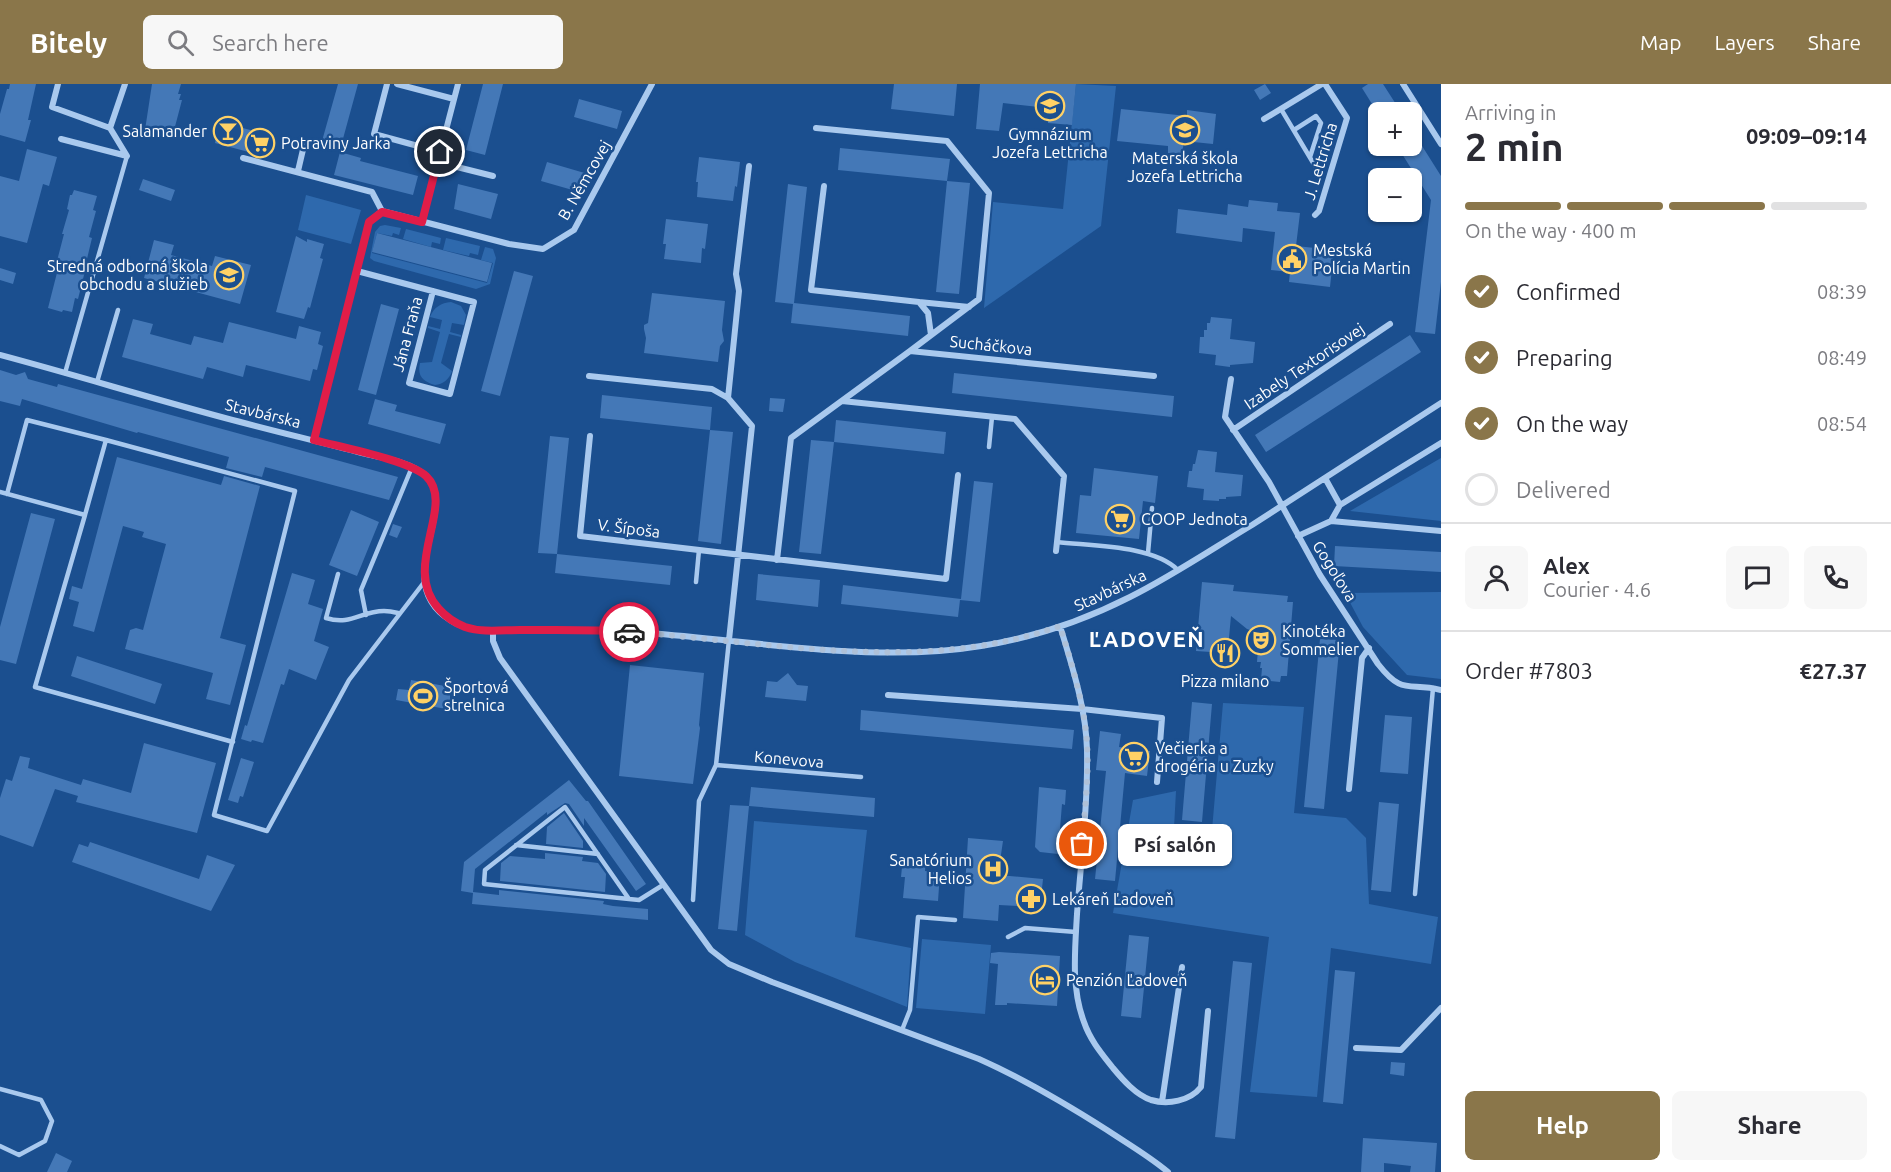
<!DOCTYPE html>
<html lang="en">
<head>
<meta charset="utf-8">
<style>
	:root { --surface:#fff; --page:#f7f7f7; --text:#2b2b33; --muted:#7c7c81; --line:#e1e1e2; --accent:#8a764a }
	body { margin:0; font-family:Ubuntu,sans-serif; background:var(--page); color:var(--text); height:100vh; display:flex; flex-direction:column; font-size:22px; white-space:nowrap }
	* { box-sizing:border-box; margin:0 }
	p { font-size:20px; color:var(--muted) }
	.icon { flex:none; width:33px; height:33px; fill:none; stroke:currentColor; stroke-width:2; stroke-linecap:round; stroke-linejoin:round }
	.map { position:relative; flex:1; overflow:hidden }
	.drawer { display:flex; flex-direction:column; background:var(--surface); width:450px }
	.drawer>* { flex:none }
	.controls { position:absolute; left:1368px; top:18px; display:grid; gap:12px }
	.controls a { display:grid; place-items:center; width:54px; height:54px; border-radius:9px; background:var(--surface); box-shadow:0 2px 4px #0004; font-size:30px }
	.pin { position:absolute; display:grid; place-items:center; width:51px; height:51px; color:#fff; margin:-26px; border:3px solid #fff; border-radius:50%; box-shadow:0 2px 6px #0007 }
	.courier { position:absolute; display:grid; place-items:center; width:60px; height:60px; margin:-30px; border:4px solid #e11d48; border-radius:50%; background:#fff; color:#222; box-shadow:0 2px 8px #0007 }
	.bubble { position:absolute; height:42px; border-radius:9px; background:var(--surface); box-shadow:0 2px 4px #0004; font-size:20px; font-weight:700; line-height:42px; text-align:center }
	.head em { font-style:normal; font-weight:700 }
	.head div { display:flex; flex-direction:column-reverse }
	.head { display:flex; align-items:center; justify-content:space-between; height:102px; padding:0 24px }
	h1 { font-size:39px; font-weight:700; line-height:45px }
	.bar { display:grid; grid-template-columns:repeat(4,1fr); gap:9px 6px; align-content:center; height:72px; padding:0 24px }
	.bar i { height:8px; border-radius:4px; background:var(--line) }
	.bar .active { background:var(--accent) }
	.bar p { grid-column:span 4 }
	.line { display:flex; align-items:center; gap:15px; padding:0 24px; border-top:2px solid var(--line) }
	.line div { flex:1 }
	.round { display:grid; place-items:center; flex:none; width:63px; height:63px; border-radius:9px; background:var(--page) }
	ol { padding:0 24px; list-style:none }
	li { display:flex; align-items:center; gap:18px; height:66px }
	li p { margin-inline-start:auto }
	li .icon { padding:6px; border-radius:50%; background:var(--accent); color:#fff; stroke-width:4 }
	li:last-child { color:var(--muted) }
	li i { width:33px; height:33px; border:3px solid var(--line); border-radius:50% }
	.cta { display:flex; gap:12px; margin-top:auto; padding:12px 24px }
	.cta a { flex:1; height:69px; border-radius:9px; background:var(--accent); color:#fff; font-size:24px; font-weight:700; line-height:69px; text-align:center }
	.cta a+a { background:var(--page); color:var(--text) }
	header { display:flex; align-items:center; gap:36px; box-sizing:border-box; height:84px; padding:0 30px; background:var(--accent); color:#fff }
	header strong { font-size:28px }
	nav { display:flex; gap:33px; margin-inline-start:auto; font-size:21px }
	.search { width:420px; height:54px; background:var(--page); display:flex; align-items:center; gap:15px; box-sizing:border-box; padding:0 21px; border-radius:9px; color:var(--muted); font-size:22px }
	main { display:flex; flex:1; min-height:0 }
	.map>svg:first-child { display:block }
	.green { fill:#2e69ad }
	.building { fill:#4478b7 }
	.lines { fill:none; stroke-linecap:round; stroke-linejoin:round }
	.lane { stroke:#a9c9ee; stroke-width:4.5 }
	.street { stroke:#a9c9ee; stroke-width:6 }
	.done { stroke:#afc1d8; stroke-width:6; stroke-dasharray:0 10.8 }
	.route { stroke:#e11d48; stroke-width:8 }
	.labels { text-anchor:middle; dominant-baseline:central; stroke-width:5; stroke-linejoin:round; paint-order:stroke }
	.poi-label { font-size:16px; fill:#fff; stroke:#1b4f8f; text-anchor:start }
	.street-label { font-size:16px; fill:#fff; stroke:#1b4f8f }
	.district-label { font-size:22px; font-weight:bold; letter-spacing:1.5px; fill:#fff; stroke:#1b4f8f }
</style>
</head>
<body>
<header>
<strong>Bitely</strong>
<div class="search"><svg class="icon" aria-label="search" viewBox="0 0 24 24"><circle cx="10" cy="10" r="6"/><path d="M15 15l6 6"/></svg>Search here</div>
<nav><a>Map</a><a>Layers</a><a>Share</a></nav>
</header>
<main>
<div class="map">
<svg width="1441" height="1088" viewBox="0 0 1441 1088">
	<rect width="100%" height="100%" fill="#1b4f8f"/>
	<path class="green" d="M1076,0L1116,2L1101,142L984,224L993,118L1063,125Z
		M306,111L361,126L351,160L298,146Z
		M385,141L401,144L399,151L393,149L392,152L377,149L372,169L487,199L493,179L481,176L485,163L493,165L496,174L490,200L476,205L374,177L370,174L375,148L380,142Z
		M406,145L441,154L440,160L432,158L431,163L403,155Z
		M446,154L480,162L478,171L470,169L469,172L443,166Z
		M451,218L461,222L466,231L464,241L452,239L450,248L461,251V253L449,250L441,279L452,287C449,296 443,300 435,301C423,298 417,292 420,279L432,278L440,248L428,244V242L440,245L442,236L430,233C434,223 441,219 451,218Z
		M1441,374V437L1350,427Z
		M1441,508V595L1407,591L1363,543L1345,509Z
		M1223,619L1304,623L1294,729L1346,734L1366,754L1369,820L1438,833L1431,880L1331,864L1317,1013L1250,1008L1269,853L1113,829L1133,716L1176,707L1174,744L1212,746Z
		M754,737L867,746L855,853L911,864L907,923L795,878L745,851Z
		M922,855L991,861L985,930L916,924Z"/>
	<path class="building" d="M10,0H36L28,36H31L25,58L0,51V30L7,5H9Z
		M152,0H181L178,10H181L179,16H182L172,54L148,50V47L145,46Z
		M338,0H358L341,62L322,57Z
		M483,0H503L485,71L466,66Z
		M894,0H957L954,32L891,25Z
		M980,0H1076L1072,41L1048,39V24L1003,19L999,47L976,45Z
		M1265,0L1271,9L1260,16L1254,6Z
		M1368,0H1383L1401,28H1377L1362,4Z
		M579,15L622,27L617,45L574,33Z
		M1121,25L1187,32V26L1216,30L1213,60L1184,57L1182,71L1168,69V62L1117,57Z
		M220,38L273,52L267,73L215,59Z
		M1412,46L1441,92V198L1435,250L1415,248L1431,116L1397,62H1412Z
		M840,64L950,75L947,97L838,86Z
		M27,65L57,73L49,102L43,100L27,159L0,152V92L19,97Z
		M340,68L361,74L360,77L418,92L413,111L334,91Z
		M699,73L740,78L737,103L735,102L733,117L697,113L698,98H696Z
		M547,78L588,90L583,109L541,97Z
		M143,95L175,106L171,117L139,106Z
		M947,97L970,99L959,210L936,208Z
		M458,100L498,110L491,135L454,125Z
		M788,100L807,103L794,219L910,232L908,252L791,239L793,220L775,218Z
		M74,106L97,112L93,126L96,127L89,153L92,154L86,179H87L78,215L75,214L72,228L63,226L62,228L48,224L60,177H57L64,150H62L69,126L67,125L70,111H72Z
		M1249,116L1278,119L1277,127L1300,129L1296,162L1334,166L1330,203L1289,198L1290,188L1271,186L1275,148L1243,144L1242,158L1176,149L1178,125L1227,131L1228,120L1248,123Z
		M666,135L708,140L705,165L702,164L701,179L664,175L666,160H663Z
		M377,149L492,179L487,198L372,168Z
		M296,152L307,158V155L324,160L320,174L323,175L310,224L308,223L304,235L276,228Z
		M154,156L174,161L171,171L212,182L215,172L251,181L240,220L144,194Z
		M0,184L16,189L13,200L0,196Z
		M514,187L533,192L500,312L481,307Z
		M652,209L725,217L722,246L724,257L720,262L718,278L644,269L646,254L644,245V241L648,239Z
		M381,220L399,225L376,311L358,306Z
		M1211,233L1232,235L1230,255L1255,258L1253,279L1230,281V283L1215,281L1216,271L1199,269L1200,253H1204V246H1207V239H1210Z
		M133,235L153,240L150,250L191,261L194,252L223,259L229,238L296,255L299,242L321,248L318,260L323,262L317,286L313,285L310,297L246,281L243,293L207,283L203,295L122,273Z
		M1410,251L1421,268L1266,368L1255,351Z
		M0,286L16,291L25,288L28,295L57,303L58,300L398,393L389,416L265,383L262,393L226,384L229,373L138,348L137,349L22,315L20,322L0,317Z
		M954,289L1174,312L1172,333L952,309Z
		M602,311L712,323L710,346L600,334Z
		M770,314L785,315L783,328L769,327Z
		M375,315L397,321L395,327L446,340L440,360L368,340Z
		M836,336L946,348L944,370L834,358Z
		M710,346L733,348L721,460L698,457Z
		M550,352L569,354L557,470L538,469Z
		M811,356L834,358L821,470L799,468Z
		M1198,366L1217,368L1215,388L1243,391L1241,412L1226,413V415H1219V417L1203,416L1204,405L1187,403L1189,387H1192L1193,380H1195Z
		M117,373L221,401L224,392L260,402L220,554L246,561L230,621L206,615L213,589L125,565L130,546L136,544L143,546L166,460L142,453L144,448L123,442L94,548L73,542L79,518L69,515L72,502L82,505Z
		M1094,384L1158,392L1155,419L1143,417L1139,455L1076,449L1080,411L1091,412Z
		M974,397L993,399L980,518L960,516L958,533L841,520L843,501L961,515Z
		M351,426L379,438L357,492L329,481Z
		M31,429L55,435L16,580L0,576V543Z
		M393,440L402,443L397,454L389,451Z
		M1335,462L1441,468V488L1334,482Z
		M557,470L672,482L670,501L555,489Z
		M292,489L315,496L308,520L323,525L314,557L329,563L316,596L289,585L284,601L281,600L263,659L252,656L251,658L241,655L245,641L247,642Z
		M758,490L820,496L818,523L756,516Z
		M1202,498L1234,501L1233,507L1288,512L1287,518H1293L1287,592H1281L1280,598L1261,596L1262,584H1260L1261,578H1257L1258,565H1252L1253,547L1247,545L1231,532L1227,575L1211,574V568L1196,567Z
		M1320,555L1340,556L1324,725L1304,723Z
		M77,572L162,600L155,620L71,592Z
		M630,581L704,589L699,641L700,644L693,700L619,692Z
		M788,589L797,601L808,602L806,617L765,613L767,597L777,598Z
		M411,596L445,602V609L450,610V614L454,615L452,626L396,616L398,605L409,606Z
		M1192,618L1212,620L1202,738L1182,736Z
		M861,626L1074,646L1072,665L860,646Z
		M1385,631L1412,633L1408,690L1380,688Z
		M1100,647L1121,650L1119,663L1150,667L1147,692L1125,689L1115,797L1095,795L1106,687L1096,686Z
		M144,659L216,679L197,749L76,718L78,712L55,705L33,763L0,751V714L6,695L12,697L20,672L30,674L28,684L81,701L83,695L131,709Z
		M241,674L254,678L243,713L240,712L238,719L228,716Z
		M569,696L586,717H588L646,800L636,807L584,734V742L569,720L565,719L547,731V728L475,785L473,808L499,811V806L604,817L603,820L613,822L648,825V836L472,820L473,809L461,807L464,778Z
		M751,703L875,714L874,733L749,722Z
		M1039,703L1066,706L1065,721L1062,720L1058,770L1040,768L1035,763Z
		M1379,718L1399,720L1391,808L1371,806Z
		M730,721L749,722L737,847L718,845Z
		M564,729L583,757V764L546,760L547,743Z
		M968,754L1003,757L998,791L1043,795L1040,823L999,821L998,837L963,834Z
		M90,758L199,795L207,771L235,781L211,827L72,778L79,760L88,763Z
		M545,769L583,773L582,777L598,779L606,790L605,808L500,797L501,779L510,772L545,775Z
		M903,773L926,774L925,787L940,789L938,817L903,814L905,793H901Z
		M1129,851L1149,853L1141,934L1121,932Z
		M999,868L1060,872L1057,922L1007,919V921H995L998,880L990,879L991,869Z
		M1233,877L1252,879L1235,1055L1215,1053Z
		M1335,886L1355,888L1343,1020L1323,1018Z
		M1391,978L1405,979L1404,992L1390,990Z
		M1363,1054L1437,1059L1435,1088H1410L1411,1082L1384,1079V1088H1361Z
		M56,1069L72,1077L67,1088H47Z"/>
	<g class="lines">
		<path class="lane" d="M1281,25L1315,82
			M1294,46L1316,32L1321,39L1310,73
			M65,289L127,72
			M97,298L118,226
			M989,363L992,333
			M0,408L85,431L106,356L295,407L214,731L267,747L349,596L425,497
			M7,410L27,336L106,356
			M85,431L35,603L233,658
			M1057,458C1092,462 1153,461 1178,486
			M1148,469L1152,424
			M338,490L326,534C351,542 361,527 384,527C388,527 394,528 398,529
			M696,498L699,466
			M366,531L361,506L412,383
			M716,681L861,693
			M516,761L598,770
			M1415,810L1433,604
			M629,815L565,723L485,786L484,800L629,815L639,816L663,801
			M693,816L699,717L716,681L729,556
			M1008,853L1025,844L1076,848
			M902,946L910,926L918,833L955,836
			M0,1005L41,1016L52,1037L45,1057L19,1071L0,1062"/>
		<path class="street" d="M58,0L52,23L110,44
			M387,0L374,50L440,68
			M397,0L454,15
			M1403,0L1441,60
			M1264,35L1322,0
			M816,44L947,57L989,109L979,215L910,267
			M61,55L127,72L110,44L125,0
			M243,74L372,108L382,127L509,160L543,165L574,146L652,0
			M437,78L493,92
			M298,87L305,57
			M824,102L811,206L919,218L928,229L931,251
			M1315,131L1319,127L1347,34L1325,0
			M422,138L458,0
			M357,187L474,218L450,310L409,299L433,207
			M919,218L969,223
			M0,271C75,291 150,314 225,334C270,346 316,357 362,369C382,374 409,377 425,391C463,424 383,503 457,540C481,551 514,546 540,546C576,546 612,546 648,549C743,556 843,574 939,567C1005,562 1071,543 1130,513C1172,492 1212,465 1252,441C1315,401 1378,360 1441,319
			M589,292L712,305L728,314
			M1231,295L1225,333L1269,398L1320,491L1378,580C1403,612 1408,598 1441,606
			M842,317L1015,335L1064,392L1056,467
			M1233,346L1390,240
			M590,352L580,452L946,495L958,391
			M314,356L369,138L382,127
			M1325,394L1340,421L1331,437
			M1340,421L1441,359
			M1298,452L1331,437L1441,447
			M777,476L791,354L910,267L1154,292
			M1060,542C1072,582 1086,624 1087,666C1088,721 1081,776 1077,830C1075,866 1071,904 1084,938C1090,956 1102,970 1113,984C1123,996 1136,1011 1151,1016C1168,1021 1190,1017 1201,1003L1208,927
			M493,547V557L500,574L711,866L729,880L772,898L979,975C1024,995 1066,1020 1107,1046C1128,1060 1149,1072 1168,1088
			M729,556L752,342L728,314L739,207L736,190L749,82
			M888,611L1082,625L1162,634L1157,698
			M1349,705L1362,574L1369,564
			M1356,964L1401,966L1441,924
			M1162,1018L1182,883"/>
	</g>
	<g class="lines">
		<path class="done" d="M629,548C771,558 923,591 1060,542C1070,574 1080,607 1085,640C1091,680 1085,721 1082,760"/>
		<path class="route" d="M440,68L422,138L382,128L369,138L314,356C340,363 408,376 426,392C457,421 400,483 439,525C446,533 455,539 465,543C483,549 502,546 520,546C556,546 593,545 629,548"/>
	</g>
	<defs>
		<g id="school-ring" transform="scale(1.5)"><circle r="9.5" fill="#1b4f8f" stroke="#ffd166" stroke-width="1.5"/><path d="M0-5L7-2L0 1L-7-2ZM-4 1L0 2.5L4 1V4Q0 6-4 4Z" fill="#ffd166"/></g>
		<g id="bar-ring" transform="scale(1.5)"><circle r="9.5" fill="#1b4f8f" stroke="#ffd166" stroke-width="1.5"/><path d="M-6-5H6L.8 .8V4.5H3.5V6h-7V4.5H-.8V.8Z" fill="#ffd166"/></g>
		<g id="supermarket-ring" transform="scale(1.5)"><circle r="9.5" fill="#1b4f8f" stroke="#ffd166" stroke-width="1.5"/><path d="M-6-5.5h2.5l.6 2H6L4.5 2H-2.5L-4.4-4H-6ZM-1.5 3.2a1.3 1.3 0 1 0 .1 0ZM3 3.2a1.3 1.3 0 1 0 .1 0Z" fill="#ffd166"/></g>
		<g id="civic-ring" transform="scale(1.5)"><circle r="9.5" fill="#1b4f8f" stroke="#ffd166" stroke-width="1.5"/><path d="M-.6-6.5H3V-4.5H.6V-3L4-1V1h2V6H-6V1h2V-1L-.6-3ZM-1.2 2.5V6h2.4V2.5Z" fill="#ffd166"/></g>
		<g id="theatre-ring" transform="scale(1.5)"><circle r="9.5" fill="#1b4f8f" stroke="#ffd166" stroke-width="1.5"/><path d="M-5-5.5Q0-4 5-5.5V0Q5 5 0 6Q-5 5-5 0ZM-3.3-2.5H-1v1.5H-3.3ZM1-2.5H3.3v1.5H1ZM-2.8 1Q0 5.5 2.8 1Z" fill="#ffd166"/></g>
		<g id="restaurant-ring" transform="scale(1.5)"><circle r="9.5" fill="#1b4f8f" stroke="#ffd166" stroke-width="1.5"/><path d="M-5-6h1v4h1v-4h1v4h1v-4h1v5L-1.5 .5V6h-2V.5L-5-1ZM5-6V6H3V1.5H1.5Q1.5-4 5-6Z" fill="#ffd166"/></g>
		<g id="stadium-ring" transform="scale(1.5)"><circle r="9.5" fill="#1b4f8f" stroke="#ffd166" stroke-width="1.5"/><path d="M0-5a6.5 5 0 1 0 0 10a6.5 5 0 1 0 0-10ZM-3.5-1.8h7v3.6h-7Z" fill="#ffd166"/></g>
		<g id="hospital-ring" transform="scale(1.5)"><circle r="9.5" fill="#1b4f8f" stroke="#ffd166" stroke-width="1.5"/><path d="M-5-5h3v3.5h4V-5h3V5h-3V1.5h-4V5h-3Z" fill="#ffd166"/></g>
		<g id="pharmacy-ring" transform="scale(1.5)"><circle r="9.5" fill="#1b4f8f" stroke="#ffd166" stroke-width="1.5"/><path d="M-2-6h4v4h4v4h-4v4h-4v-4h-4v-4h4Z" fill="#ffd166"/></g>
		<g id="hotel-ring" transform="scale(1.5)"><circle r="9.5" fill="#1b4f8f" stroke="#ffd166" stroke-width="1.5"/><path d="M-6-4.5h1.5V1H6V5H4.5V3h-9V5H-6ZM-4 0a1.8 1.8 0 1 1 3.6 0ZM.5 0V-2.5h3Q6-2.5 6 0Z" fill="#ffd166"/></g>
	</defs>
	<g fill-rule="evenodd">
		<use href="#school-ring" x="1050" y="22"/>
		<use href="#school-ring" x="1185" y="46"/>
		<use href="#bar-ring" x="228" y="47"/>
		<use href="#supermarket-ring" x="260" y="59"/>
		<use href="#civic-ring" x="1292" y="175"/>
		<use href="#school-ring" x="229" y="191"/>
		<use href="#supermarket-ring" x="1120" y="435"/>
		<use href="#theatre-ring" x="1261" y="556"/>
		<use href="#restaurant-ring" x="1225" y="569"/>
		<use href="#stadium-ring" x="423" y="612"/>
		<use href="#supermarket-ring" x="1134" y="673"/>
		<use href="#hospital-ring" x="993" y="785"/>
		<use href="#pharmacy-ring" x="1031" y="815"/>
		<use href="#hotel-ring" x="1045" y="896"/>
	</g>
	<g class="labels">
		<g class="poi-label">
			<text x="207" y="47" text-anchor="end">Salamander</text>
			<text x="1050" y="50" text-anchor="middle">Gymnázium<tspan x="1050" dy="18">Jozefa Lettricha</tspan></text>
			<text x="281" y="59">Potraviny Jarka</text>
			<text x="1185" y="74" text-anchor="middle">Materská škola<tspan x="1185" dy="18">Jozefa Lettricha</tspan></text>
			<text x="1313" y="166">Mestská<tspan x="1313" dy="18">Polícia Martin</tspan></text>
			<text x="208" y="182" text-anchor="end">Stredná odborná škola<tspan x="208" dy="18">obchodu a služieb</tspan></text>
			<text x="1141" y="435">COOP Jednota</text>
			<text x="1282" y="547">Kinotéka<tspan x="1282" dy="18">Sommelier</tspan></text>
			<text x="1225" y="597" text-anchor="middle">Pizza milano</text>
			<text x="444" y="603">Športová<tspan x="444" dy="18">strelnica</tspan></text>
			<text x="1155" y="664">Večierka a<tspan x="1155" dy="18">drogéria u Zuzky</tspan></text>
			<text x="972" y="776" text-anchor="end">Sanatórium<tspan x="972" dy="18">Helios</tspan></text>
			<text x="1052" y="815">Lekáreň Ľadoveň</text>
			<text x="1066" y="896">Penzión Ľadoveň</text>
		</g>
		<g class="street-label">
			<text transform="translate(1320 77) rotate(-73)">J. Lettricha</text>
			<text transform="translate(584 96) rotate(-60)">B. Němcovej</text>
			<text transform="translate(407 250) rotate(-75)">Jána Fraňa</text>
			<text transform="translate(991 261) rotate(6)">Sucháčkova</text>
			<text transform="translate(1304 282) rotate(-34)">Izabely Textorisovej</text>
			<text transform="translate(263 329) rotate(14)">Stavbárska</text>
			<text transform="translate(629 444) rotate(7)">V. Šípoša</text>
			<text transform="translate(1335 487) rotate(58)">Gogoľova</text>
			<text transform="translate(1110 506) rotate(-25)">Stavbárska</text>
			<text transform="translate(789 675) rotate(5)">Konevova</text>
		</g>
		<g class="district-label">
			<text x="1147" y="554">ĽADOVEŇ</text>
		</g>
	</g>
</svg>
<div class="controls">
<a>+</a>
<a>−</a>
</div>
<div class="pin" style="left:1082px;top:760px;background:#ea580c"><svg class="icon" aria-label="bag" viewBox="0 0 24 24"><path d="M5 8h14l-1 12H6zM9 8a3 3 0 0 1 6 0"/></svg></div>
<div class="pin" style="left:440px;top:68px;background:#1f2937"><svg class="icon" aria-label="home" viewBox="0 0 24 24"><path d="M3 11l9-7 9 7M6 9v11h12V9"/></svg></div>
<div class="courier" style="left:629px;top:548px"><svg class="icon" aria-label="car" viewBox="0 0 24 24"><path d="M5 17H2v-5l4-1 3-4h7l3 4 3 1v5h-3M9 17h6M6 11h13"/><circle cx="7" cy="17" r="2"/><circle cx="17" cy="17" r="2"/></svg></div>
<div class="bubble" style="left:1118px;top:740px;width:114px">Psí salón</div>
</div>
<section class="drawer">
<div class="head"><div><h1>2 min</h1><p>Arriving in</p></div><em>09:09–09:14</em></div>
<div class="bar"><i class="active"></i><i class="active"></i><i class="active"></i><i></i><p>On the way · 400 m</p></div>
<ol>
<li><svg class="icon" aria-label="check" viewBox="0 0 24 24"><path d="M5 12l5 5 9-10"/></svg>Confirmed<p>08:39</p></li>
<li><svg class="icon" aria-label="check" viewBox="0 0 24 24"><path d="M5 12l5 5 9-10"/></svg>Preparing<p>08:49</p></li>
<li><svg class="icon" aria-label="check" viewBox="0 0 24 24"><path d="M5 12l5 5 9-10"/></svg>On the way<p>08:54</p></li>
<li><i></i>Delivered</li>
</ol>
<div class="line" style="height:108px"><a class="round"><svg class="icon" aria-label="person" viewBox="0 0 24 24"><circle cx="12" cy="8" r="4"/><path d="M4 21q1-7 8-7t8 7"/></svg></a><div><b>Alex</b><p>Courier · 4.6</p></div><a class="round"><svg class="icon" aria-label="chat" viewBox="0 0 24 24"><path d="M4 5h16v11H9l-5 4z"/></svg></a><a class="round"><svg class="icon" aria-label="phone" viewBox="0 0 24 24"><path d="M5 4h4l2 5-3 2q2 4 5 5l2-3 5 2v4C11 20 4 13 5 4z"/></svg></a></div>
<div class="line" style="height:78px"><div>Order #7803</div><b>€27.37</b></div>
<div class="cta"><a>Help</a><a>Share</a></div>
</section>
</main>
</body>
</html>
